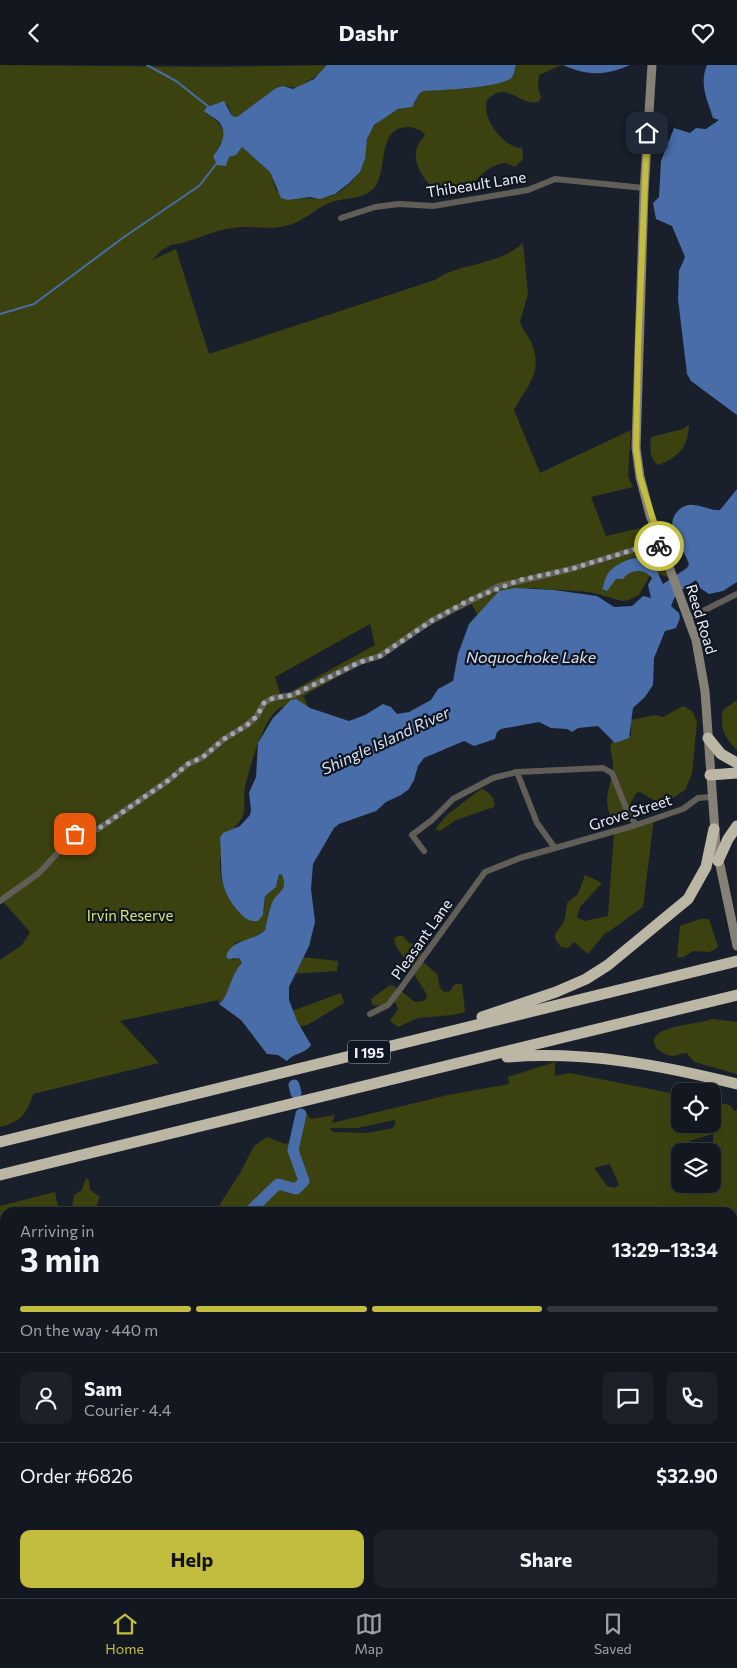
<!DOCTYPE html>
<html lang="en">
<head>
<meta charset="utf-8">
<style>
	:root { --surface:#131820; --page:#1c2129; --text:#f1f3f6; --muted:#9da0a5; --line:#32373e; --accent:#c2bd3f }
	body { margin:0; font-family:Commissioner,sans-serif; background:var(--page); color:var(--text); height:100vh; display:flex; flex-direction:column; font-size:19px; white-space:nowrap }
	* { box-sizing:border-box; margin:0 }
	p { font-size:16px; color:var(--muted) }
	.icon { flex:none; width:28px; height:28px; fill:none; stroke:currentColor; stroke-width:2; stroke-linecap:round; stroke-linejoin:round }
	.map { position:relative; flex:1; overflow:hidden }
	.panel { position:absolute; left:0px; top:1142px; width:738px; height:391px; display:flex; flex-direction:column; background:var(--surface); border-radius:15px 15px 0 0; box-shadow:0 5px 20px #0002,0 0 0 1px var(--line) }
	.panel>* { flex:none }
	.controls { position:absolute; left:671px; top:1018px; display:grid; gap:10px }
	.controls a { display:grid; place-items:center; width:50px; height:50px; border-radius:10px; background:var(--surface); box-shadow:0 5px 20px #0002,0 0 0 1px var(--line); font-size:25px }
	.pin { position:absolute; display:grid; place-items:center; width:42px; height:42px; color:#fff; margin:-21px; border-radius:10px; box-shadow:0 2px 8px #0006 }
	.courier { position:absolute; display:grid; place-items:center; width:50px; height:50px; margin:-25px; border:4px solid #c2bd3f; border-radius:50%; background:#fff; color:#222; box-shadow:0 1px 6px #0007 }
	.headline em { font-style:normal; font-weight:700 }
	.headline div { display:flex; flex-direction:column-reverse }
	.headline { display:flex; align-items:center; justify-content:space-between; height:85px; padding:0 20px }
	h1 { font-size:32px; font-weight:700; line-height:38px }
	.bar { display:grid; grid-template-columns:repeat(4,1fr); gap:8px 5px; align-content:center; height:60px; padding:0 20px }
	.bar i { height:6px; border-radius:4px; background:var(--line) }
	.bar .on { background:var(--accent) }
	.bar p { grid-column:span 4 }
	.line { display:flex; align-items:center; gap:12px; padding:0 20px; border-top:1px solid var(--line) }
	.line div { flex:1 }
	.round { display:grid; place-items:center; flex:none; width:52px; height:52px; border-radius:10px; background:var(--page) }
	.primary-button { display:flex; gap:10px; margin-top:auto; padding:10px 20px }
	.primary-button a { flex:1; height:58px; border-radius:10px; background:var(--accent); color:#111; font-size:20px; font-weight:700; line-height:58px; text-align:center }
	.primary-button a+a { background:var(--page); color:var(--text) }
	header { display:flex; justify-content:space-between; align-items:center; height:65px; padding:0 20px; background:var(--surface); font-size:22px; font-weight:700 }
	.tabs { display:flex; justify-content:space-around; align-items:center; height:70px; border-top:1px solid var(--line); background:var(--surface); font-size:14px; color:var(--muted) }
	.tabs a { display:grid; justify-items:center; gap:2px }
	.tabs .on { color:var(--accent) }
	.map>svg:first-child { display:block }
	.green { fill:#3c420f; fill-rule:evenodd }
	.water { fill:#486da9 }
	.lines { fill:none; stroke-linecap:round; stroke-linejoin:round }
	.stream { stroke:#486da9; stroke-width:2 }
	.river { stroke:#486da9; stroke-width:11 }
	.street { stroke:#605e57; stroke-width:6 }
	.secondary { stroke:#868177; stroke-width:9 }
	.highway { stroke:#bcb6a5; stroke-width:11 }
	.rail-casing { stroke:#797f88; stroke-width:4 }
	.rail { stroke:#101621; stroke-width:2; stroke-dasharray:5.5; stroke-linecap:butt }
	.done { stroke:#a1a7b0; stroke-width:5; stroke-dasharray:0 9 }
	.route { stroke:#c2bd3f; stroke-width:6 }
	.labels { text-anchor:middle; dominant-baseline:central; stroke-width:4.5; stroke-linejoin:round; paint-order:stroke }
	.shield { fill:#101621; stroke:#a9aeb7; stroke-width:1 }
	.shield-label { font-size:14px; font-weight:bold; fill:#eaeff7 }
	.street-label { font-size:15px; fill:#eaeff7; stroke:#101621 }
	.park-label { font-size:15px; fill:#d5e377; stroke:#101621 }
	.water-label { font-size:16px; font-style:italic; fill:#d5e0f2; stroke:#101621 }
</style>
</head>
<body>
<header><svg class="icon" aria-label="back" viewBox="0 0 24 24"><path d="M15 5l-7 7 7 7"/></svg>Dashr<svg class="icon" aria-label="heart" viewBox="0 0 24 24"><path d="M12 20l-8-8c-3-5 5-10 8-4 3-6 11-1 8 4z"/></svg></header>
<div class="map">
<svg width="737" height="1533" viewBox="0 0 737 1533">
	<rect width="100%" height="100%" fill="#19202b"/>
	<path class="green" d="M0,0L214,2L334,0L297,23L283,21L276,23L237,52L232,51L228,40L219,38L209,41L206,49C227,59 228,74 213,91L227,99L229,92L242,82L270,107L276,125L288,135C304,131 319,136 334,130C348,123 363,107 365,92C366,82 366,68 375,60C386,49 401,43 415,38L419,29L423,26L485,21L513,12L516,0H562L539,10L538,22L541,33L538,37C520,42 507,14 487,35C482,54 501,78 518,83L522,82L523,94L515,102L506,98C486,100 479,114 466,125C457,127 447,128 439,125C426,121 414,100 416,87C417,80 421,75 425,70C421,64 415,63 409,62C374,61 390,111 372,125C360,135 346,132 332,137C316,142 305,156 289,160C270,166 252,160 233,163C211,165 192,178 171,180L162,185L152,195L176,184L209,289L435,215C458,198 498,201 523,178L528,229L520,257C522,265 528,270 531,277C544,308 527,320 514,345L540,408L631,365L628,411L633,422L591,432L606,471L649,461L668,512L658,509L649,493C638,489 627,493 619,501L651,509L639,530L629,535L622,536L590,527L530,523L480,555L471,538L303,631L309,643C301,643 290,640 283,642C265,645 248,707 245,723C243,732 246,741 243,750C241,757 234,762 230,768C211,798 221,826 243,852L264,846L265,831L277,819L279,809L282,810C289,827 276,826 272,838C269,846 267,856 265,865L251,874L235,878L232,895L239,893L242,898C231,910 229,932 219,939L218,935L120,956L159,998L33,1029C27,1049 20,1057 0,1062V895L22,880L30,867L0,833ZM370,559L375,580L281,632L275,612Z
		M689,360C688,382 678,393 658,400C649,393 650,382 651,372L683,364Z
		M737,635V685C725,674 719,661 723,645Z
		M683,641L692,646L697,657L692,709L685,725L662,740L640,727L636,728L624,751L618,755L610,750C602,730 613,719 613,699C613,691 608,684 612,676L615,678L631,670V655L655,650L663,652Z
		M481,724C489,726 496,734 494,742L456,755L440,766L435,764L447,750Z
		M654,753L643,842L607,868V866L588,889L574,877L568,883L561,882C550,868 556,870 563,858C566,852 566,843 567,838L578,829L585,810L602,818L580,842L577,852L584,856L608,851L614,767Z
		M700,854H709L718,882C708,890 706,886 696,886C688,886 686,895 677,892L680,861Z
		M398,871H403L409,878L421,880L422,896L437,909L440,923L444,927L450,926L455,919H462L465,947L453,950L418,953L398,962L390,956L398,944L396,938C388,936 379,944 372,939L371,934L390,920L396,922L415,937L424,936L427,933L426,928L396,881L394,874Z
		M302,892L338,896L337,906L291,909Z
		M341,928L344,938L307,960L301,961L284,949Z
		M713,954L737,957V1009L694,997L687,988C681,988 677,991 672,991C657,989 645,974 663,966C678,959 696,959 713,954Z
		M555,997V1011L570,1008L680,1030V1059H712L713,1037L730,1040L734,1046L737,1045V1205L733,1209L732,1148L215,1147L240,1108L254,1081L267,1072L285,1079L292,1077L299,1052L302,1048L307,1049L311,1054L335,1050L332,1058L448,1030L509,1019L508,1012ZM394,1055L396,1058L393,1063L367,1068L333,1067L329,1063H357ZM713,1069C714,1079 711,1083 701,1085L689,1076ZM680,1086H712V1119H680ZM610,1099L619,1120L614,1123L607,1121L594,1103Z
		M86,1113L89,1116L90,1125L100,1132L94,1147H71L74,1130L82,1125Z
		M55,1127L59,1147L5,1148V1502L0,1497V1141Z
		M5,1512V1529H214L212,1533H0V1513Z"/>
	<path class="water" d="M327,0H516C514,5 515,11 510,14C496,23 442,25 423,26L419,29L412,42L398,44L374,60L367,74L365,94L360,107L348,119L335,129L320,134L310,132L288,135L281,133L270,107L242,82L236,90L229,92L226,101L217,100L213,91C220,83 228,70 220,58C216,53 209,51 204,46L207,42L224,36L232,51L237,52L276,23L283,21L293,24L314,14Z
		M563,0H630C605,11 587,11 563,0Z
		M707,0H737V350L691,316L687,309L678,234L679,206L685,192L672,161L656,154L653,138L659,132L661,96L674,63L690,68L696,63L706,64L719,55L713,53C707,34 699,19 707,0Z
		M737,424V517L723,526L709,529L700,523L696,515L676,529L671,541L679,548L680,553L676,563L665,566L654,593L653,620L645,632L633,643L629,673L615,678L598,661L578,663L572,667L567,664L551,663L539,657L501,664L497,667L495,674L474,681L464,676L424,693L418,701L414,715L409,724L401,730L386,737L376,746L339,759L334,763L313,799L311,824L315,857L309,881L289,922V935L297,956L311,980C305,989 293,988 287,996L278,990L267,989L241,955L219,939C229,932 230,910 242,898L239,893L228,894L226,891C233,873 253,877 265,865C267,856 269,846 272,838C276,826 289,827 282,810L279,809L276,822L265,831L263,850L258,856C249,857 244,853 238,846C216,820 223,804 220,773L223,768L240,761L250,750L251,745L249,728L256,712L258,678L273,653L291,635L296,634L310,643L349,656L365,650L383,639L391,642L397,649L409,647L431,635L438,624L453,616L458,589L469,559L499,526L515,523L554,525L597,531L614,542L632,541L643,531L651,533L648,520L652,513C644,503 630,504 623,514H616L607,526L602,524L603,522C604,517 606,511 609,507C617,498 641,486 652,497C657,502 659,512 663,519L687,503L689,499C684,483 664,465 676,448C680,443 686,439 693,440C702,440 711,446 720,445Z"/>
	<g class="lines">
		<path class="stream" d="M147,0L176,16L209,42
			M0,249L34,239L124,172L199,121L217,98"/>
		<path class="river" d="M294,1020L296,1028
			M248,1148L278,1119L296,1124L304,1116L293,1085L301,1049"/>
		<path class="street" d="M341,153L375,142L399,139L433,141L528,125L555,114L644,123
			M689,553L737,529
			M517,707L537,758L555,783
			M424,786L412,770L432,755L453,734L493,713L517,707L603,703L612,708L626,743L636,760
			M0,836L39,808L75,769L98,764L169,715L188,699L203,692L224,674L247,660L257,651L264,638L273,633L293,630L360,597L380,591L431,556L499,521L571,504L639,483L661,480
			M370,949L388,940L398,927L485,807L520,793L636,760L683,744L698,733L711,732"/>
		<path class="secondary" d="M652,0L644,127L636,383L640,412L650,450L696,575L705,626L716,781L737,881"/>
		<path class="highway" d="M708,673L721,689L737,698
			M710,710L737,708
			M718,796L728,774L737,761
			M482,952L556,927L586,914L608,900L688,834L706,802L714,764
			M507,992C587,986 660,1000 737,1019
			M0,1077L737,896
			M0,1110L737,930"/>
		<g class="rail-casing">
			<path id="rail" d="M732,1311L737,1310
				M0,1506L5,1505"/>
		</g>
		<use href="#rail" class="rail"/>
	</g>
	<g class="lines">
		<path class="done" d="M75,769L98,764L169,715L188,699L203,692L224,674L247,660L257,651L264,638L273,633L293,630L360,597L380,591L431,556L469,535L520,515L571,504L639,483L659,481"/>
		<path class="route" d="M647,68L638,284L636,383L640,412L661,480L659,481"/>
	</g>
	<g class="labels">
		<rect class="shield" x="348" y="975.5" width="42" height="23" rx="4"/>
		<g class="shield-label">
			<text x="369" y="987">I 195</text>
		</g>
		<g class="street-label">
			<text transform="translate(476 119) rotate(-9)">Thibeault Lane</text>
			<text transform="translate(702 554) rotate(73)">Reed Road</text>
			<text transform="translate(630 747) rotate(-18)">Grove Street</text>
			<text transform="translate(421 874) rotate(-55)">Pleasant Lane</text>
		</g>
		<g class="park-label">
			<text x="130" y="850">Irvin Reserve</text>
		</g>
		<g class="water-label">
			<text x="531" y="591">Noquochoke Lake</text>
			<text transform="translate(385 675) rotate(-25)">Shingle Island River</text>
		</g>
	</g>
</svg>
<div class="controls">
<a><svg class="icon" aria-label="locate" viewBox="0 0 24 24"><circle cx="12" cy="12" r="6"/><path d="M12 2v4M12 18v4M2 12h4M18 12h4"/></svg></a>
<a><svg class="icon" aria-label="layers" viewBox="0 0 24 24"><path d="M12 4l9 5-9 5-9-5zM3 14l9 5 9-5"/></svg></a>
</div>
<div class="pin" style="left:75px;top:769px;background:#ea580c"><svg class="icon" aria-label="bag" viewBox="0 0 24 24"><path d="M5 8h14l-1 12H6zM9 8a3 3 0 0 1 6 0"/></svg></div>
<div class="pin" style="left:647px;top:68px;background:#1f2937"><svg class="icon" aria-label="home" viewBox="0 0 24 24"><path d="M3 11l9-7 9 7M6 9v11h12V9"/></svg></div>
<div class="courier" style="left:659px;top:481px"><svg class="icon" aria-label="bike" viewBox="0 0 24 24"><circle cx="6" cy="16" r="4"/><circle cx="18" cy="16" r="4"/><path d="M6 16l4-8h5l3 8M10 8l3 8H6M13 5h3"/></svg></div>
<section class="panel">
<div class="headline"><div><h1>3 min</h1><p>Arriving in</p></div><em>13:29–13:34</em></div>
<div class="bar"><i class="on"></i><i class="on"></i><i class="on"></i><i></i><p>On the way · 440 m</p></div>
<div class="line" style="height:90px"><a class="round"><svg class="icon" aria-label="person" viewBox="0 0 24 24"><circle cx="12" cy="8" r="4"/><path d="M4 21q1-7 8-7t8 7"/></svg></a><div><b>Sam</b><p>Courier · 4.4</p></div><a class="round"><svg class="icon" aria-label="chat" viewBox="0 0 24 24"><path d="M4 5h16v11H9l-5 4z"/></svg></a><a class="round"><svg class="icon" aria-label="phone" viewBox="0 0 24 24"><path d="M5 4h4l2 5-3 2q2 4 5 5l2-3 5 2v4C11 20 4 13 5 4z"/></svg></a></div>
<div class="line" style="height:65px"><div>Order #6826</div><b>$32.90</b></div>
<div class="primary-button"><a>Help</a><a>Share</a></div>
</section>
</div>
<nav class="tabs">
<a class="on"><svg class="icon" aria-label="home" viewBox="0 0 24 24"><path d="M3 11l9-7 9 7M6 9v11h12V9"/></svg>Home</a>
<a><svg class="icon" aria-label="map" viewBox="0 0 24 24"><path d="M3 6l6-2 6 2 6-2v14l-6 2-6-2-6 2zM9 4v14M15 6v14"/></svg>Map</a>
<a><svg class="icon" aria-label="saved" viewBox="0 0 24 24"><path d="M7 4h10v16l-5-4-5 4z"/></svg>Saved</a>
</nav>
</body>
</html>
